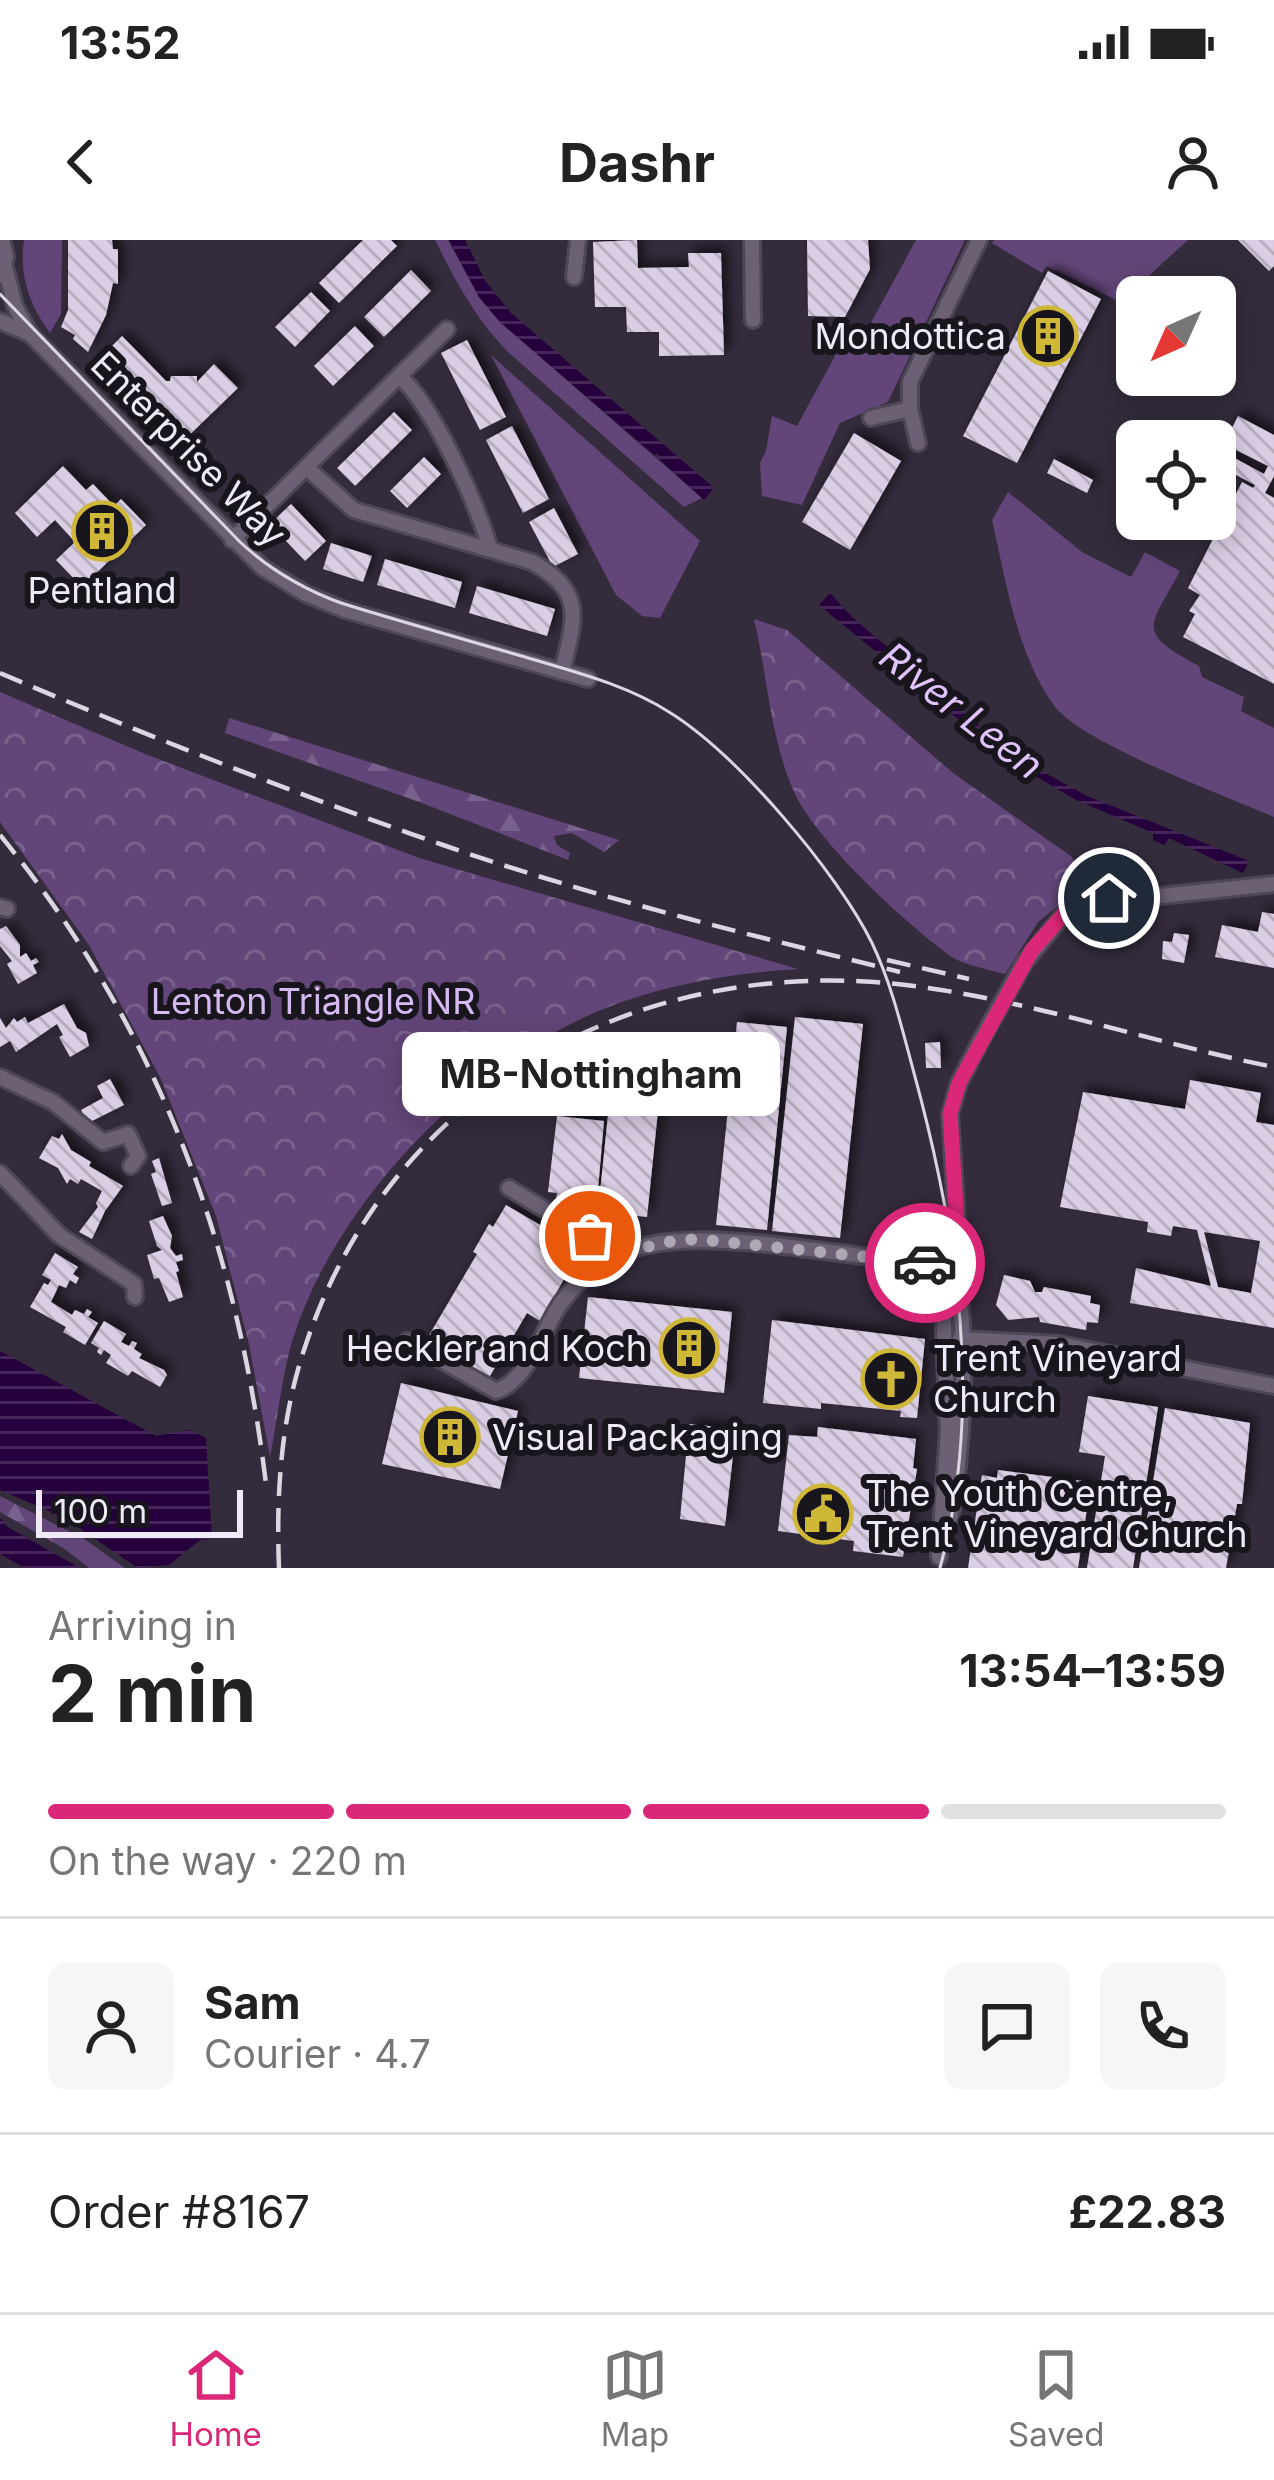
<!DOCTYPE html>
<html lang="en">
<head>
<meta charset="utf-8">
<style>
	:root { --surface:#fff; --page:#f6f6f6; --text:#222; --muted:#767676; --line:#e0e0e0; --accent:#db2777 }
	body { margin:0; font-family:Inter,sans-serif; background:var(--page); color:var(--text); height:100vh; display:flex; flex-direction:column; font-size:45px; white-space:nowrap }
	* { box-sizing:border-box; margin:0 }
	p { font-size:39px; color:var(--muted) }
	.icon { flex:none; width:66px; height:66px; fill:none; stroke:currentColor; stroke-width:2; stroke-linecap:round; stroke-linejoin:round }
	.map { position:relative; height:1328px; overflow:hidden }
	.panel { display:flex; flex-direction:column; background:var(--surface); flex:1 }
	.panel>* { flex:none }
	.needle { width:78px; rotate:225deg }
	.tools { position:absolute; left:1116px; top:36px; display:grid; gap:24px }
	.tools a { display:grid; place-items:center; width:120px; height:120px; border-radius:18px; background:var(--surface); box-shadow:0 6px 30px #0003; font-size:60px }
	.scale { position:absolute; left:36px; bottom:30px; width:207px; box-sizing:border-box; padding-left:12px; border:6px solid #efeaf5; border-top:0; font-size:33px; line-height:42px; white-space:nowrap; color:#efeaf5; -webkit-text-stroke:9px #19151d; paint-order:stroke }
	.pin { position:absolute; display:grid; place-items:center; width:102px; height:102px; color:#fff; margin:-51px; border:6px solid #fff; border-radius:50%; box-shadow:0 3px 12px #0007 }
	.courier { position:absolute; display:grid; place-items:center; width:120px; height:120px; margin:-60px; border:9px solid #db2777; border-radius:50%; background:#fff; color:#222; box-shadow:0 3px 15px #0007 }
	.bubble { position:absolute; height:84px; border-radius:18px; background:var(--surface); box-shadow:0 6px 30px #0003; font-size:39px; font-weight:700; line-height:84px; text-align:center }
	.head em { font-style:normal; font-weight:700 }
	.head div { display:flex; flex-direction:column-reverse }
	.head { display:flex; align-items:center; justify-content:space-between; height:204px; padding:0 48px }
	h1 { font-size:78px; font-weight:700; line-height:90px }
	.bar { display:grid; grid-template-columns:repeat(4,1fr); gap:18px 12px; align-content:center; height:144px; padding:0 48px }
	.bar i { height:15px; border-radius:9px; background:var(--line) }
	.bar .selected { background:var(--accent) }
	.bar p { grid-column:span 4 }
	.line { display:flex; align-items:center; gap:30px; padding:0 48px; border-top:3px solid var(--line) }
	.line div { flex:1 }
	.round { display:grid; place-items:center; flex:none; width:126px; height:126px; border-radius:18px; background:var(--page) }
	.status { display:flex; justify-content:space-between; align-items:center; height:84px; padding:0 60px; background:var(--surface); direction:ltr }
	.status svg { height:33px; fill:currentColor }
	header { display:flex; justify-content:space-between; align-items:center; height:156px; padding:0 48px; background:var(--surface); font-size:54px; font-weight:700 }
	.tabs { display:flex; justify-content:space-around; align-items:center; height:168px; border-top:3px solid var(--line); background:var(--surface); font-size:33px; color:var(--muted) }
	.tabs a { display:grid; justify-items:center; gap:6px }
	.tabs .selected { color:var(--accent) }
	.map>svg:first-child { display:block }
	.green { fill:#624679 }
	.forest { fill:url(#forest-firs) }
	.park { fill:url(#park-crowns) }
	.water { fill:url(#water-rules) }
	.building { fill:url(#building-back-hatch); fill-rule:evenodd; filter:url(#shadow) }
	.lines { fill:none; stroke-linecap:round; stroke-linejoin:round }
	.minor-casing { stroke:#4e4755; stroke-width:20 }
	.minor { stroke:#6b6074; stroke-width:14 }
	.tram { stroke:#dbd6e1; stroke-width:3 }
	.rail { stroke:#dbd6e1; stroke-width:4.5; stroke-dasharray:24 12; stroke-linecap:butt }
	.minor-bridge-casing { stroke:#4e4755; stroke-width:20; stroke-linecap:butt }
	.minor-bridge { stroke:#6b6074; stroke-width:14 }
	.done { stroke:#aea7b4; stroke-width:12; stroke-dasharray:0 21.6 }
	.route { stroke:#db2777; stroke-width:15 }
	.labels { text-anchor:middle; dominant-baseline:central; stroke-width:12; stroke-linejoin:round; paint-order:stroke }
	.poi-label { font-size:36px; fill:#efeaf5; stroke:#19151d; text-anchor:start }
	.street-label { font-size:36px; fill:#efeaf5; stroke:#19151d }
	.park-label { font-size:36px; fill:#d7b9f2; stroke:#19151d }
	.water-label { font-size:39px; font-style:italic; fill:#e1c3fc; stroke:#19151d }
</style>
</head>
<body>
<div class="status"><b>13:52</b><svg viewBox="0 0 49 12"><path d="M0 12V9h3v3zM5 12V6h3v6zM10 12V3h3v9zM15 12V0h3v12zM26 1h20v11H26zM47 4h2v5h-2z"/></svg></div>
<header><svg class="icon" aria-label="back" viewBox="0 0 24 24"><path d="M15 5l-7 7 7 7"/></svg>Dashr<svg class="icon" aria-label="person" viewBox="0 0 24 24"><circle cx="12" cy="8" r="4"/><path d="M4 21q1-7 8-7t8 7"/></svg></header>
<div class="map">
<svg width="1274" height="1328" viewBox="0 0 1274 1328">
	<defs>
		<pattern id="forest-firs" width="22" height="20" patternUnits="userSpaceOnUse" patternTransform="scale(3)"><rect width="22" height="20" fill="#624679"/><path d="M5 1l3.5 6h-7zM16 11l3.5 6h-7z" fill="#79618d"/></pattern>
		<pattern id="park-crowns" width="20" height="18" patternUnits="userSpaceOnUse" patternTransform="scale(3)"><rect width="20" height="18" fill="#624679"/><path d="M2 6a3 3 0 1 1 6 0M12 15a3 3 0 1 1 6 0" fill="none" stroke="#79618d"/></pattern>
		<pattern id="water-rules" width="6" height="5" patternUnits="userSpaceOnUse" patternTransform="scale(3)"><rect width="6" height="5" fill="#26003c"/><path d="M0 2.5h6" fill="none" stroke="#462559"/></pattern>
		<pattern id="building-back-hatch" width="6" height="6" patternUnits="userSpaceOnUse" patternTransform="scale(3)"><rect width="6" height="6" fill="#dacee5"/><path d="M-1 5l2 2M0 0l6 6M5-1l2 2" fill="none" stroke="#b6acbe"/></pattern>
		<filter id="shadow"><feDropShadow dx="6" dy="-6" stdDeviation="6" flood-color="#0009"/></filter>
	</defs>
	<rect width="100%" height="100%" fill="#342b3c"/>
	<path class="green" d="M24,0H62L61,74L50,93C29,65 19,35 24,0Z
		M435,0H448L479,57L500,82L702,258L684,267L508,112C476,80 455,40 435,0Z
		M916,0H965L888,162L840,183L802,265L762,256L760,223L766,211L772,176L797,186L842,103L861,101Z
		M994,0H1188L1120,62L1047,26L1042,33L992,3Z
		M491,115L700,301L660,378L642,376L616,355Z
		M1008,252L1082,312L1131,337L1145,312L1180,331C1149,389 1135,391 1199,426L1202,437L1244,457L1241,471L1274,488V577C1226,556 1078,502 1053,464C1016,411 1006,341 992,280Z"/>
	<path class="forest" d="M229,478L619,600L604,612L572,593L554,596L557,605L570,613L568,620L422,563L225,493Z
		M0,1256L84,1299L125,1328H89L65,1309L0,1272Z"/>
	<path class="park" d="M754,379L787,390L953,533L1072,617L1085,644L1038,682L1005,734C988,729 966,726 952,717C908,686 821,605 797,558C770,503 768,437 754,379Z
		M0,452L145,514L419,618L798,729C730,733 656,746 594,773C463,830 329,970 290,1109C281,1144 277,1181 270,1217L249,1104L216,976L161,839L89,705L0,582Z"/>
	<path class="water" d="M449,0H465L486,42L511,73L714,248L704,260L658,218L659,214L654,215L500,82L479,57Z
		M830,353L852,377L988,494L1027,523L1087,556L1249,621L1243,633L1169,598L1164,605L1153,600V593L1074,559L1007,519L819,365Z
		M0,1111L156,1196L190,1190L206,1198L212,1299L200,1300L169,1325L138,1328L63,1277L0,1250Z
		M0,1279L7,1282L6,1286L80,1328H25L0,1314Z"/>
	<path class="building" d="M68,0H112L113,9H118V44L113,43L106,75L88,112L73,99L75,95L61,87L68,70Z
		M363,0H391L397,6L339,63L319,43Z
		M637,0L638,28L689,27L688,13H721L724,115L659,116V92H627L626,67H595L593,2Z
		M807,0H868L870,29L845,77L808,76Z
		M1238,0H1274V26L1269,31Z
		M411,30L431,51L384,97L364,77Z
		M1048,31L1101,59L1017,223L963,196Z
		M311,52L330,71L295,107L275,87Z
		M355,86L374,106L333,146L314,126Z
		M122,96L166,141H170L171,136H197V142L214,124L238,148L177,207L154,183L157,180L98,120Z
		M467,100L506,177L480,190L441,113Z
		M394,172L412,190L355,246L337,228Z
		M1238,176L1274,195V236L1265,253L1274,258V444L1183,397L1195,374L1189,371L1200,355L1188,348L1242,242L1253,248L1255,245L1223,228L1229,215L1264,234L1268,226L1224,204Z
		M512,186L549,259L523,273L486,200Z
		M854,193L901,221L850,310L802,282Z
		M424,217L441,234L407,268L390,251Z
		M1054,219L1093,240L1087,253L1047,233Z
		M63,226L86,250L93,244L114,266L121,259L146,285L82,347L56,320L75,302L55,280L37,297L15,273Z
		M291,264L326,301L305,321L270,284Z
		M554,268L578,314L553,327L529,282Z
		M331,303L372,316L363,342L323,329Z
		M385,319L462,342L455,368L377,345Z
		M477,346L555,369L547,396L469,373Z
		M1262,672L1274,674V728L1215,717L1222,685L1258,692Z
		M6,686L20,705V717L26,713L31,721L36,718L39,722L33,725L37,733L18,744L7,724L12,721L0,706V689Z
		M1174,693L1189,695L1184,723L1162,719L1163,701L1172,702Z
		M64,764L77,788L86,793L89,806L70,817L59,797L63,795L57,784L16,812L10,801L0,807V778L6,788L14,778L17,782L25,777L28,783Z
		M795,777L863,784L840,998L772,991Z
		M737,782L787,787L767,990L716,985Z
		M940,802L941,828H926L925,803Z
		M612,836L661,842L647,977L598,972Z
		M110,839L124,865L88,883L81,870L103,858L97,846Z
		M1190,840L1261,853L1256,882L1274,885V1088L1130,1063L1136,1028L1211,1046L1197,990L1173,986L1171,996L1147,992L1148,982L1060,967L1083,852L1185,869ZM1204,992L1260,1001L1251,1053L1218,1047Z
		M557,876L604,881L596,972L555,967L557,953L548,952Z
		M62,894L71,910L91,922L89,926L123,946L105,971L92,999L79,992L98,967L96,963L102,951L81,939L78,944L70,939L67,944L58,928L39,918L52,896L59,899Z
		M159,918L172,963L162,966L151,934L156,932L152,921Z
		M506,965L569,1002L559,1020L571,1027L540,1081L527,1073L487,1141L424,1104L477,1014L473,1012L489,984L493,987Z
		M163,976L172,996L170,1008L176,1016L182,1014L183,1020L176,1022L179,1031L176,1032L183,1057L169,1062L159,1038L154,1039L147,1015L162,1010L157,1006L149,981Z
		M894,985L911,986L910,1002H919V1013L892,1011Z
		M55,1013L78,1027L73,1034L79,1038L76,1044L70,1040L66,1048L59,1045L51,1062L72,1075L75,1070L84,1074L87,1069L92,1072L88,1077L98,1083L85,1105L63,1092L66,1087L30,1067L44,1043L48,1045L51,1040L42,1035Z
		M1004,1035L1030,1041L1035,1052H1042L1044,1047L1091,1056L1090,1063L1100,1065L1098,1083L1087,1082L1086,1090L1040,1082L1039,1077L1008,1080L996,1065Z
		M588,1057L732,1072L724,1153L579,1138Z
		M772,1080L925,1099L917,1178L900,1177L901,1171L821,1163V1169L763,1163Z
		M104,1081L126,1094L121,1102L129,1106L132,1101L137,1103L134,1109L142,1114L139,1118L164,1130L167,1135L160,1147L132,1131L128,1136L106,1123L111,1115L104,1110L101,1115L97,1112L99,1108L91,1103Z
		M401,1143L518,1171L500,1249L382,1224Z
		M1088,1156L1158,1167L1133,1328H1087L1105,1216L1079,1212Z
		M1165,1168L1250,1183L1242,1264H1237L1226,1328H1139Z
		M689,1184L736,1189L725,1286L680,1279Z
		M818,1187L916,1199L913,1228L917,1229L903,1317L853,1311L854,1301L778,1291L789,1195L817,1197Z
		M998,1230L1091,1242L1078,1328H968L982,1235L997,1238Z"/>
	<g class="lines">
		<g class="minor-casing">
			<path id="minor" d="M752,0L753,80
				M5,27L15,66L30,94L263,328L306,354L345,370L588,439
				M1,35L6,17L2,0
				M574,37L578,0
				M0,81L30,94
				M400,137C433,165 478,266 490,309
				M871,178L910,169
				M918,203L910,169V142L979,0
				M307,228L354,270L532,322C587,352 574,380 562,432
				M232,300L447,89
				M0,667L7,669
				M1024,723L1064,674L1084,664L1274,644
				M0,837L53,862L103,902L128,894L138,916L131,926
				M0,933L59,995L134,1044L135,1057
				M509,948L619,1014
				M949,1022C973,1066 962,1227 950,1278
				M960,1099L1059,1104L1274,1146
				M407,1101L496,1151C528,1141 543,1089 561,1063C572,1048 586,1035 601,1024C678,970 854,1026 949,1022
				M939,1317L948,1192L942,1037L957,983L950,874L959,843L980,802"/>
		</g>
		<use href="#minor" class="minor"/>
		<path class="tram" d="M0,54L240,302C270,330 303,349 341,363C402,382 463,399 525,417C574,432 625,444 669,472C737,514 837,632 872,703C892,745 902,789 914,833C958,994 984,1165 940,1328"/>
		<path class="rail" d="M0,433C145,495 293,553 443,605C592,657 747,694 900,732
			M0,595C158,788 238,1005 267,1252
			M887,720L969,739
			M279,1328C276,1252 281,1176 306,1104C389,856 621,725 874,742C1009,752 1142,801 1274,827"/>
		<g class="minor-bridge-casing">
			<path id="minor-bridge" d="M980,802L1024,723"/>
		</g>
		<use href="#minor-bridge" class="minor-bridge"/>
	</g>
	<g class="lines">
		<path class="done" d="M590,996L619,1014L667,1002L696,999L925,1023"/>
		<path class="route" d="M925,1023L949,1022L957,983L950,874L959,843L1032,710L1064,674L1084,664L1109,658"/>
	</g>
	<defs>
		<g id="building-ring" transform="scale(3)"><circle r="9.5" fill="#19151d" stroke="#cfb837" stroke-width="1.5"/><path d="M-4-6H4V6H1V3H-1V6H-4ZM-2.5-4.3h1.7v1.8h-1.7ZM.8-4.3h1.7v1.8H.8ZM-2.5-1h1.7V.8h-1.7ZM.8-1h1.7V.8H.8Z" fill="#cfb837"/></g>
		<g id="church-ring" transform="scale(3)"><circle r="9.5" fill="#19151d" stroke="#cfb837" stroke-width="1.5"/><path d="M-1.2-6h2.4v3.5h3.3v2.4h-3.3V6h-2.4V-.1h-3.3v-2.4h3.3Z" fill="#cfb837"/></g>
		<g id="civic-ring" transform="scale(3)"><circle r="9.5" fill="#19151d" stroke="#cfb837" stroke-width="1.5"/><path d="M-.6-6.5H3V-4.5H.6V-3L4-1V1h2V6H-6V1h2V-1L-.6-3ZM-1.2 2.5V6h2.4V2.5Z" fill="#cfb837"/></g>
	</defs>
	<g fill-rule="evenodd">
		<use href="#building-ring" x="1048" y="96"/>
		<use href="#building-ring" x="102" y="291"/>
		<use href="#building-ring" x="689" y="1108"/>
		<use href="#church-ring" x="891" y="1139"/>
		<use href="#building-ring" x="450" y="1197"/>
		<use href="#civic-ring" x="823" y="1274"/>
	</g>
	<g class="labels">
		<g class="poi-label">
			<text x="1006" y="96" text-anchor="end">Mondottica</text>
			<text x="102" y="350" text-anchor="middle">Pentland</text>
			<text x="647" y="1108" text-anchor="end">Heckler and Koch</text>
			<text x="933" y="1118">Trent Vineyard<tspan x="933" dy="41">Church</tspan></text>
			<text x="492" y="1197">Visual Packaging</text>
			<text x="865" y="1253">The Youth Centre,<tspan x="865" dy="41">Trent Vineyard Church</tspan></text>
		</g>
		<g class="street-label">
			<text transform="translate(189 209) rotate(45)">Enterprise Way</text>
		</g>
		<g class="park-label">
			<text x="313" y="761">Lenton Triangle NR</text>
		</g>
		<g class="water-label">
			<text transform="translate(962 470) rotate(38)">River Leen</text>
		</g>
	</g>
</svg>
<div class="tools">
<a><svg class="needle" viewBox="-14 -14 28 28"><path d="M0-13l5 13h-10z" fill="#e53935"/><path d="M0 13l5-13h-10z" fill="#767676"/></svg></a>
<a><svg class="icon" aria-label="locate" viewBox="0 0 24 24"><circle cx="12" cy="12" r="6"/><path d="M12 2v4M12 18v4M2 12h4M18 12h4"/></svg></a>
</div>
<div class="scale">100 m</div>
<div class="pin" style="left:590px;top:996px;background:#ea580c"><svg class="icon" aria-label="bag" viewBox="0 0 24 24"><path d="M5 8h14l-1 12H6zM9 8a3 3 0 0 1 6 0"/></svg></div>
<div class="pin" style="left:1109px;top:658px;background:#1f2937"><svg class="icon" aria-label="home" viewBox="0 0 24 24"><path d="M3 11l9-7 9 7M6 9v11h12V9"/></svg></div>
<div class="courier" style="left:925px;top:1023px"><svg class="icon" aria-label="car" viewBox="0 0 24 24"><path d="M5 17H2v-5l4-1 3-4h7l3 4 3 1v5h-3M9 17h6M6 11h13"/><circle cx="7" cy="17" r="2"/><circle cx="17" cy="17" r="2"/></svg></div>
<div class="bubble" style="left:402px;top:792px;width:378px">MB-Nottingham</div>
</div>
<section class="panel">
<div class="head"><div><h1>2 min</h1><p>Arriving in</p></div><em>13:54–13:59</em></div>
<div class="bar"><i class="selected"></i><i class="selected"></i><i class="selected"></i><i></i><p>On the way · 220 m</p></div>
<div class="line" style="height:216px"><a class="round"><svg class="icon" aria-label="person" viewBox="0 0 24 24"><circle cx="12" cy="8" r="4"/><path d="M4 21q1-7 8-7t8 7"/></svg></a><div><b>Sam</b><p>Courier · 4.7</p></div><a class="round"><svg class="icon" aria-label="chat" viewBox="0 0 24 24"><path d="M4 5h16v11H9l-5 4z"/></svg></a><a class="round"><svg class="icon" aria-label="phone" viewBox="0 0 24 24"><path d="M5 4h4l2 5-3 2q2 4 5 5l2-3 5 2v4C11 20 4 13 5 4z"/></svg></a></div>
<div class="line" style="height:156px"><div>Order #8167</div><b>£22.83</b></div>
</section>
<nav class="tabs">
<a class="selected"><svg class="icon" aria-label="home" viewBox="0 0 24 24"><path d="M3 11l9-7 9 7M6 9v11h12V9"/></svg>Home</a>
<a><svg class="icon" aria-label="map" viewBox="0 0 24 24"><path d="M3 6l6-2 6 2 6-2v14l-6 2-6-2-6 2zM9 4v14M15 6v14"/></svg>Map</a>
<a><svg class="icon" aria-label="saved" viewBox="0 0 24 24"><path d="M7 4h10v16l-5-4-5 4z"/></svg>Saved</a>
</nav>
</body>
</html>
